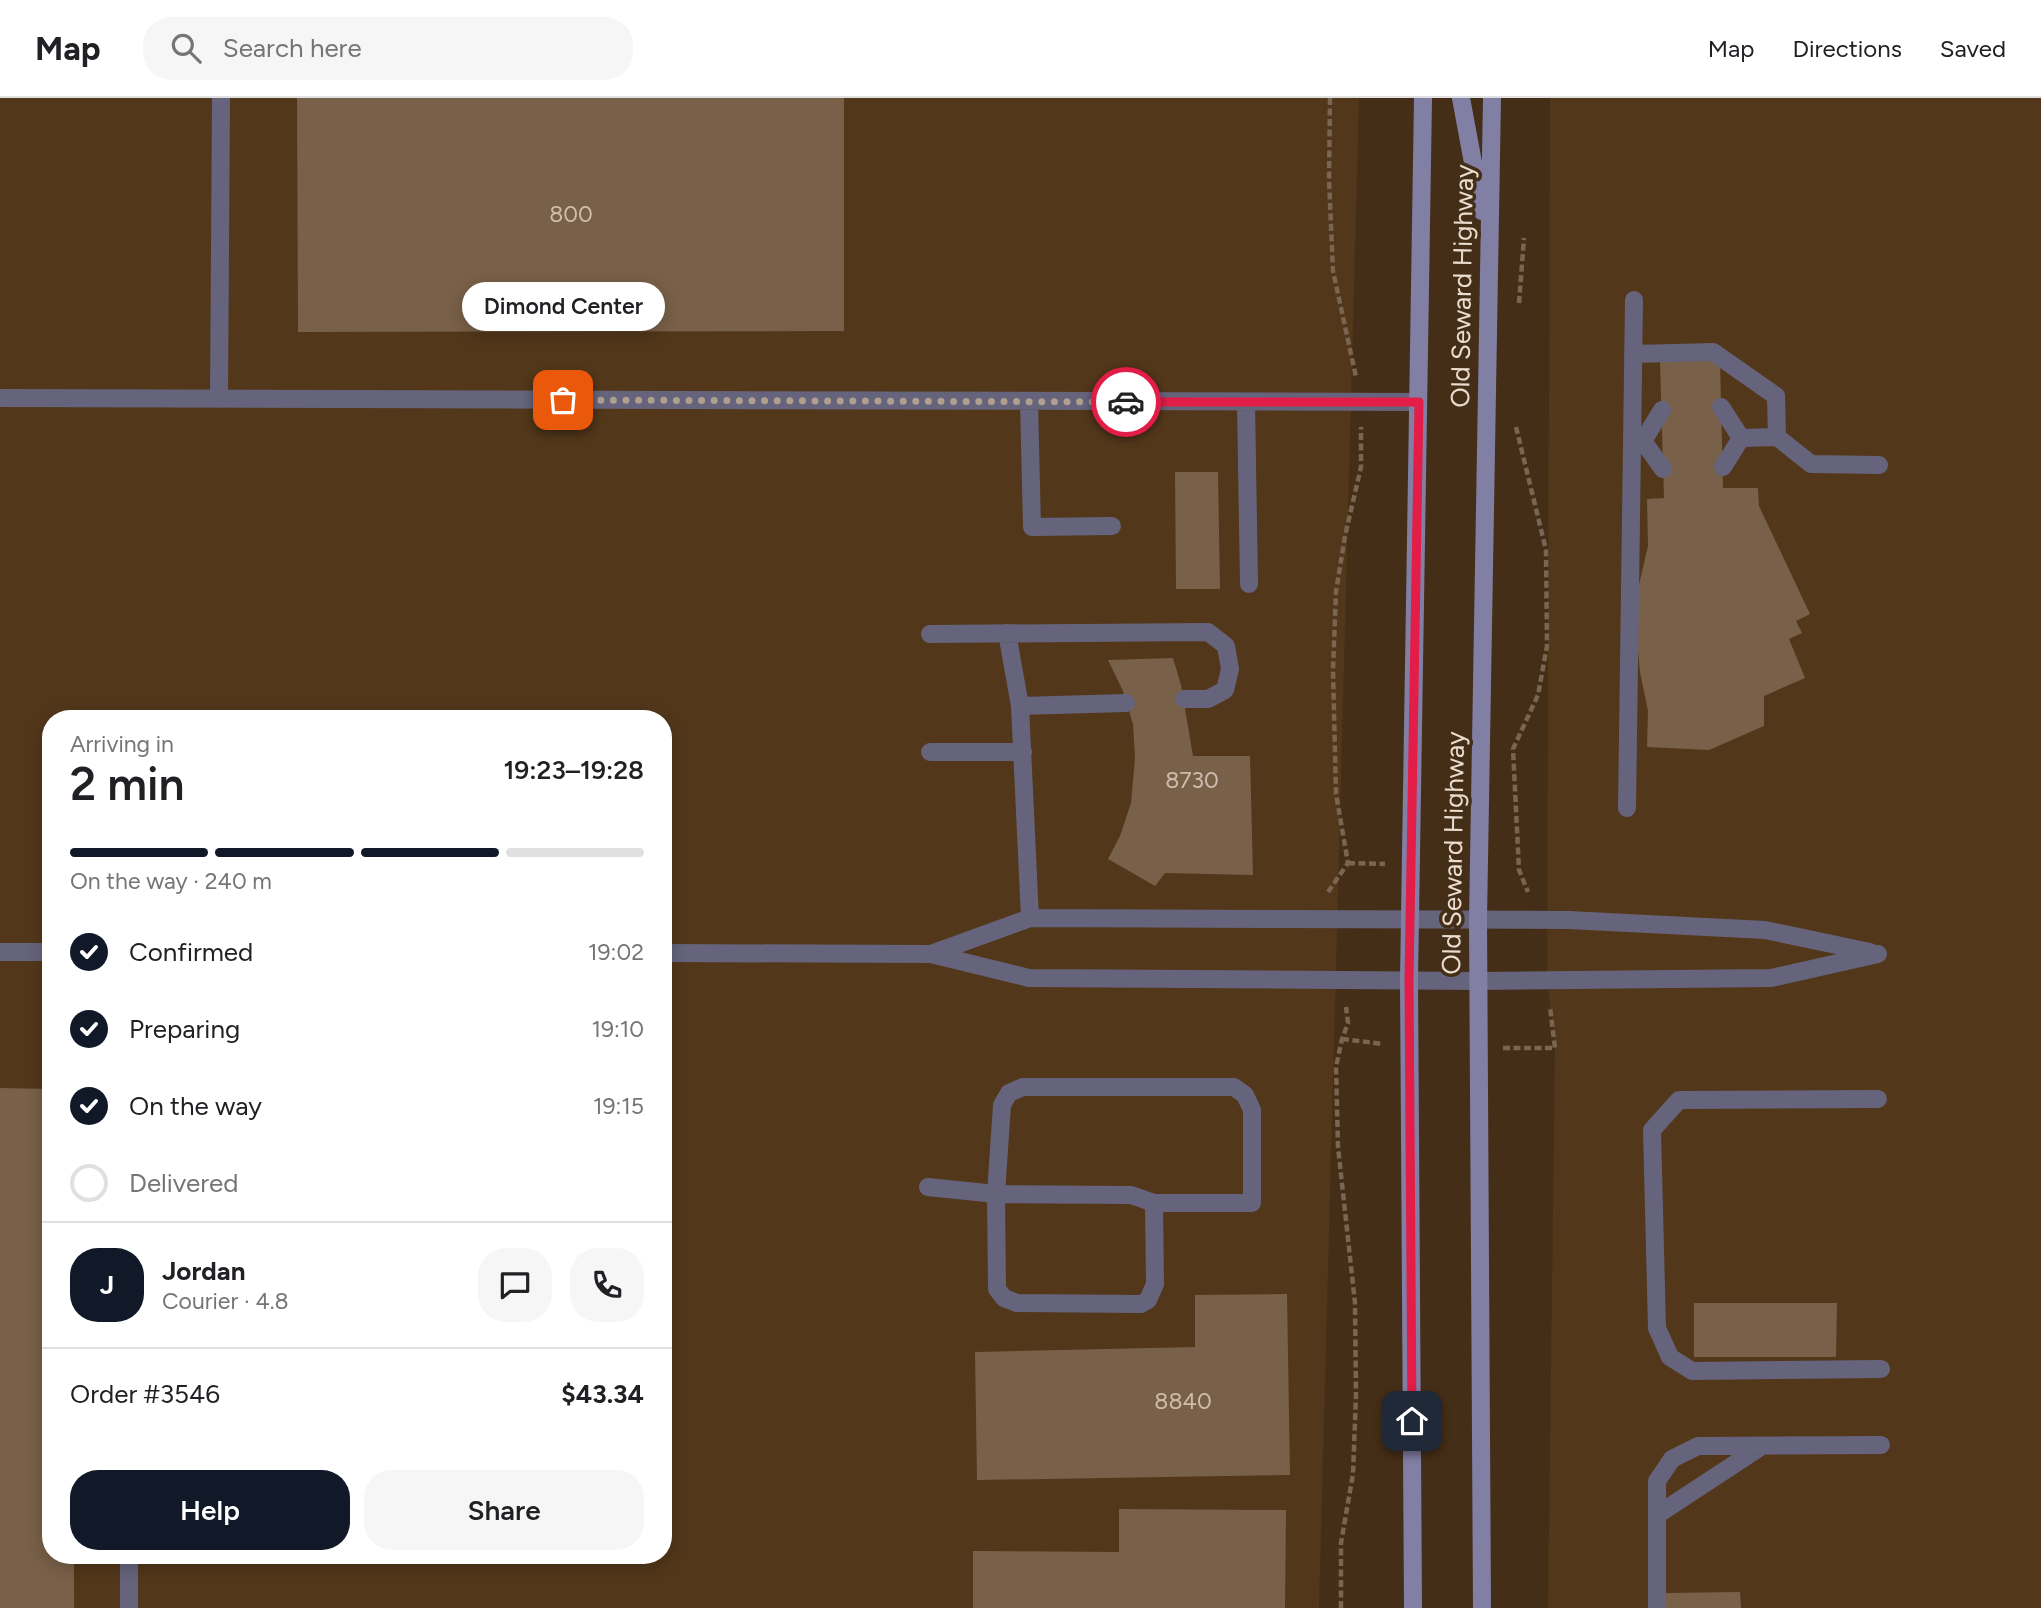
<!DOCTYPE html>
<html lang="en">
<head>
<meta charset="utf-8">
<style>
	:root { --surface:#fff; --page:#f6f6f6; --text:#202124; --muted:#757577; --line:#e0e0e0; --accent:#111827 }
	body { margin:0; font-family:Figtree,sans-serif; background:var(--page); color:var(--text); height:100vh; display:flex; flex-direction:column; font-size:26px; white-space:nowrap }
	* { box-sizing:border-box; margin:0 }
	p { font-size:23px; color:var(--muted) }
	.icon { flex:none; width:38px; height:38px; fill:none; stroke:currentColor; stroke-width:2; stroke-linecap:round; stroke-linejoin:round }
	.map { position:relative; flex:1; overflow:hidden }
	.drawer { position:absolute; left:42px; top:612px; width:630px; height:854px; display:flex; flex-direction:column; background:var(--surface); border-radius:28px; box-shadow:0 4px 18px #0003 }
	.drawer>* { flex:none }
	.pin { position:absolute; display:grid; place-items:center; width:60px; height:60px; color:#fff; margin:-30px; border-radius:14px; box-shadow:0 4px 10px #0006 }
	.courier { position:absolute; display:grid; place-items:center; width:70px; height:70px; margin:-35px; border:5px solid #e11d48; border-radius:50%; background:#fff; color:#222; box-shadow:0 2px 9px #0007 }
	.bubble { position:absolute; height:49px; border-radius:24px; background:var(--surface); box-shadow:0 4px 18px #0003; font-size:23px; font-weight:600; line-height:49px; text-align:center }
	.summary em { font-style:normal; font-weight:600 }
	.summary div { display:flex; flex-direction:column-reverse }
	.summary { display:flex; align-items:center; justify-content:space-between; height:119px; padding:0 28px }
	h1 { font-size:46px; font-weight:600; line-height:52px }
	.bar { display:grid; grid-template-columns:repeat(4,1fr); gap:10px 7px; align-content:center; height:84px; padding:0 28px }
	.bar i { height:9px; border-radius:5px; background:var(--line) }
	.bar .selected { background:var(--accent) }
	.bar p { grid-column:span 4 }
	.line { display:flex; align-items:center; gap:18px; padding:0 28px; border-top:2px solid var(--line) }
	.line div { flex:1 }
	.round { display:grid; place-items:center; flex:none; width:74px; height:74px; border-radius:28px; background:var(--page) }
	ol { padding:0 28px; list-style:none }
	li { display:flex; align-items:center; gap:21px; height:77px }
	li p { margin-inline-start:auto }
	li .icon { padding:7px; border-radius:50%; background:var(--accent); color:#fff; stroke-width:4 }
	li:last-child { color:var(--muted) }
	li i { width:38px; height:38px; border:4px solid var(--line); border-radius:50% }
	.primary-button { display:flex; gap:14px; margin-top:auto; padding:14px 28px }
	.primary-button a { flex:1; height:80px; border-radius:28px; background:var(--accent); color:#fff; font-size:28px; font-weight:600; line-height:80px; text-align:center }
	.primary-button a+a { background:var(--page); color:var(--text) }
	header { display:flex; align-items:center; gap:42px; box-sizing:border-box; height:98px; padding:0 35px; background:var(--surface); border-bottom:2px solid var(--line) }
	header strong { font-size:33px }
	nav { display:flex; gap:38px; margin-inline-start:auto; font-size:24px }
	.search { width:490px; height:63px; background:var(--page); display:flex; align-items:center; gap:18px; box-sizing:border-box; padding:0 24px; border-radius:28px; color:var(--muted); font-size:26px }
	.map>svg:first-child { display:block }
	.built { fill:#52371a; fill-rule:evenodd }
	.building { fill:#796048 }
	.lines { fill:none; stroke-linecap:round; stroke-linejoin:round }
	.path { stroke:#796551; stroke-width:4.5; stroke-dasharray:7 3.5; stroke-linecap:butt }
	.service { stroke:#66647c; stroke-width:18 }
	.secondary { stroke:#827fa4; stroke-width:18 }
	.done { stroke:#b09f8f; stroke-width:7; stroke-dasharray:0 12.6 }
	.route { stroke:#e11d48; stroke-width:9 }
	.labels { text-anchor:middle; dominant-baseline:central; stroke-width:7; stroke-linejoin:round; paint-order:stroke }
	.number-label { font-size:23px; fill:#cebdad }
	.street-label { font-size:26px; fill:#eadccf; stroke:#452e18 }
</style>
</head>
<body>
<header>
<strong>Map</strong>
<div class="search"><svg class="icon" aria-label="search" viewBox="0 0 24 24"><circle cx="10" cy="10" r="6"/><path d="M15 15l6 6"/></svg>Search here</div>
<nav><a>Map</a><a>Directions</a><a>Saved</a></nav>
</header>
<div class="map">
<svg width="2041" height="1510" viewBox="0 0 2041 1510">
	<rect width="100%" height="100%" fill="#452e18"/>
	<path class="built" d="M0,0H1359L1319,1510H0ZM51,621H663V1458H51Z
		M1550,0H2041V1510H1548L1555,950L1547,881Z"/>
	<path class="building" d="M297,0H844V233L298,234Z
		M1720,262L1723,390H1758L1759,408L1810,516L1796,523L1802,535L1789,541L1805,580L1764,598V628L1709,652L1647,649L1648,613L1640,574L1636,532L1637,495L1648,448L1647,401L1664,400L1660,264Z
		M1175,374H1218L1220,491H1176Z
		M1173,560L1181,587L1193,658H1250L1253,777L1165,775L1155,788L1108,761L1120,738L1131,705L1135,660L1133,626L1123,593L1108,562Z
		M0,990L51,991V1458H74V1510H0Z
		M1287,1196L1290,1377L977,1382L975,1254L1195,1249V1197Z
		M1694,1205H1837L1836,1259H1694Z
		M1119,1411L1286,1412L1285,1510H973V1453L1119,1454Z
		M1740,1494L1741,1510H1665V1495Z"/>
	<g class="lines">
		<path class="path" d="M1330,0L1329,82L1333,173L1356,279
			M1519,205L1524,140
			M1516,329L1546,452L1547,548L1538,597L1513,651L1519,772L1528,794
			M1348,765L1385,766
			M1328,794L1348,765L1336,696L1333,572L1336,494L1345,438L1361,369V329
			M1342,941L1383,946
			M1503,950H1555L1550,909
			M1341,1510V1445L1353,1376L1356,1297L1355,1205L1338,1049L1336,969L1342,941L1348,925L1346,909"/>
		<path class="service" d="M1633,256L1713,254L1776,298L1777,339
			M0,300L1418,304
			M219,301L221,0
			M1029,303L1032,429L1112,428
			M1246,304L1249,486
			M1721,309L1741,340L1777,339L1811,366L1879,367
			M1662,312L1643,343L1663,371
			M1723,369L1741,340
			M1007,535L1020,608L1030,820
			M930,536L1208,534L1226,548L1230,571L1225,592L1208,601H1184
			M1020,608L1126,605
			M930,654H1023
			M1627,710L1634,202
			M0,854H51
			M663,855L931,856L1029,880L1478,883L1771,880L1878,856
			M931,856L1030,820L1569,822L1765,832L1870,854
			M1878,1001L1679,1002L1652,1032L1657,1230L1670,1259L1692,1273L1881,1271
			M928,1089L996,1096L1131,1097L1154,1105H1252V1012L1245,997L1234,989H1023L1009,995L1002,1007L996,1096L997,1191L1004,1200L1017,1205L1141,1206L1148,1202L1155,1186L1154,1105
			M1657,1417L1762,1348
			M129,1458V1510
			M1657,1510V1383L1672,1361L1698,1348L1881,1347"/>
		<path class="secondary" d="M1461,0L1482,113
			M1413,1510L1409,882L1423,0
			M1482,1510L1478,821L1492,0"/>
	</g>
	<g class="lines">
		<path class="done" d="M563,302L1126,304"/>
		<path class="route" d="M1126,304H1419L1409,881L1412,1323"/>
	</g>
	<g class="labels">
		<g class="number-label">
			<text x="571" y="116">800</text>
			<text x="1192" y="682">8730</text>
			<text x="1183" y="1303">8840</text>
		</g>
		<g class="street-label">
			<text transform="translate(1462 188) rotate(-89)">Old Seward Highway</text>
			<text transform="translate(1453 755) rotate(-89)">Old Seward Highway</text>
		</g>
	</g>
</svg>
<div class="pin" style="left:563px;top:302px;background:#ea580c"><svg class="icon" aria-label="bag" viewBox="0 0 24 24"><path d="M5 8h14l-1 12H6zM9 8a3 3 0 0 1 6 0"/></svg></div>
<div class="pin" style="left:1412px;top:1323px;background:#1f2937"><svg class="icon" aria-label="home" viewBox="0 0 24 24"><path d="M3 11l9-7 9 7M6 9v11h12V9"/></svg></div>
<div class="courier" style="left:1126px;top:304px"><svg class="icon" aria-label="car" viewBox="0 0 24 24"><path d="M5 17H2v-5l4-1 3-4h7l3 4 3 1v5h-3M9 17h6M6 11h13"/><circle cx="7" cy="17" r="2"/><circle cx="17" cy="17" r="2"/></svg></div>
<div class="bubble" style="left:462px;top:184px;width:203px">Dimond Center</div>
<section class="drawer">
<div class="summary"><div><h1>2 min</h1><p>Arriving in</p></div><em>19:23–19:28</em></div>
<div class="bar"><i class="selected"></i><i class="selected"></i><i class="selected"></i><i></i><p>On the way · 240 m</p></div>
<ol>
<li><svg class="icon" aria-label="check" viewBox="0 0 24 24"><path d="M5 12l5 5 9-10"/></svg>Confirmed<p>19:02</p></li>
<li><svg class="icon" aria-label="check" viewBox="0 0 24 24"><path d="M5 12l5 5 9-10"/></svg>Preparing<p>19:10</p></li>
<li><svg class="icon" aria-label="check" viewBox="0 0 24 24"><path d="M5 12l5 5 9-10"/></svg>On the way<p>19:15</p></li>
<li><i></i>Delivered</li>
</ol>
<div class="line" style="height:126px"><b class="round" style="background:var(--accent);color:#fff">J</b><div><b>Jordan</b><p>Courier · 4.8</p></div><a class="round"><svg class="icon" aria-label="chat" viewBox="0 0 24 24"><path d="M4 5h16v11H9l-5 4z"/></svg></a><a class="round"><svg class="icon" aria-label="phone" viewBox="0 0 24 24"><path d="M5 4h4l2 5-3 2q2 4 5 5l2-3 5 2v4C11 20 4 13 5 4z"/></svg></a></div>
<div class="line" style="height:91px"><div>Order #3546</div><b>$43.34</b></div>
<div class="primary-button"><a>Help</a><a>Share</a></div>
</section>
</div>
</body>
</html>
